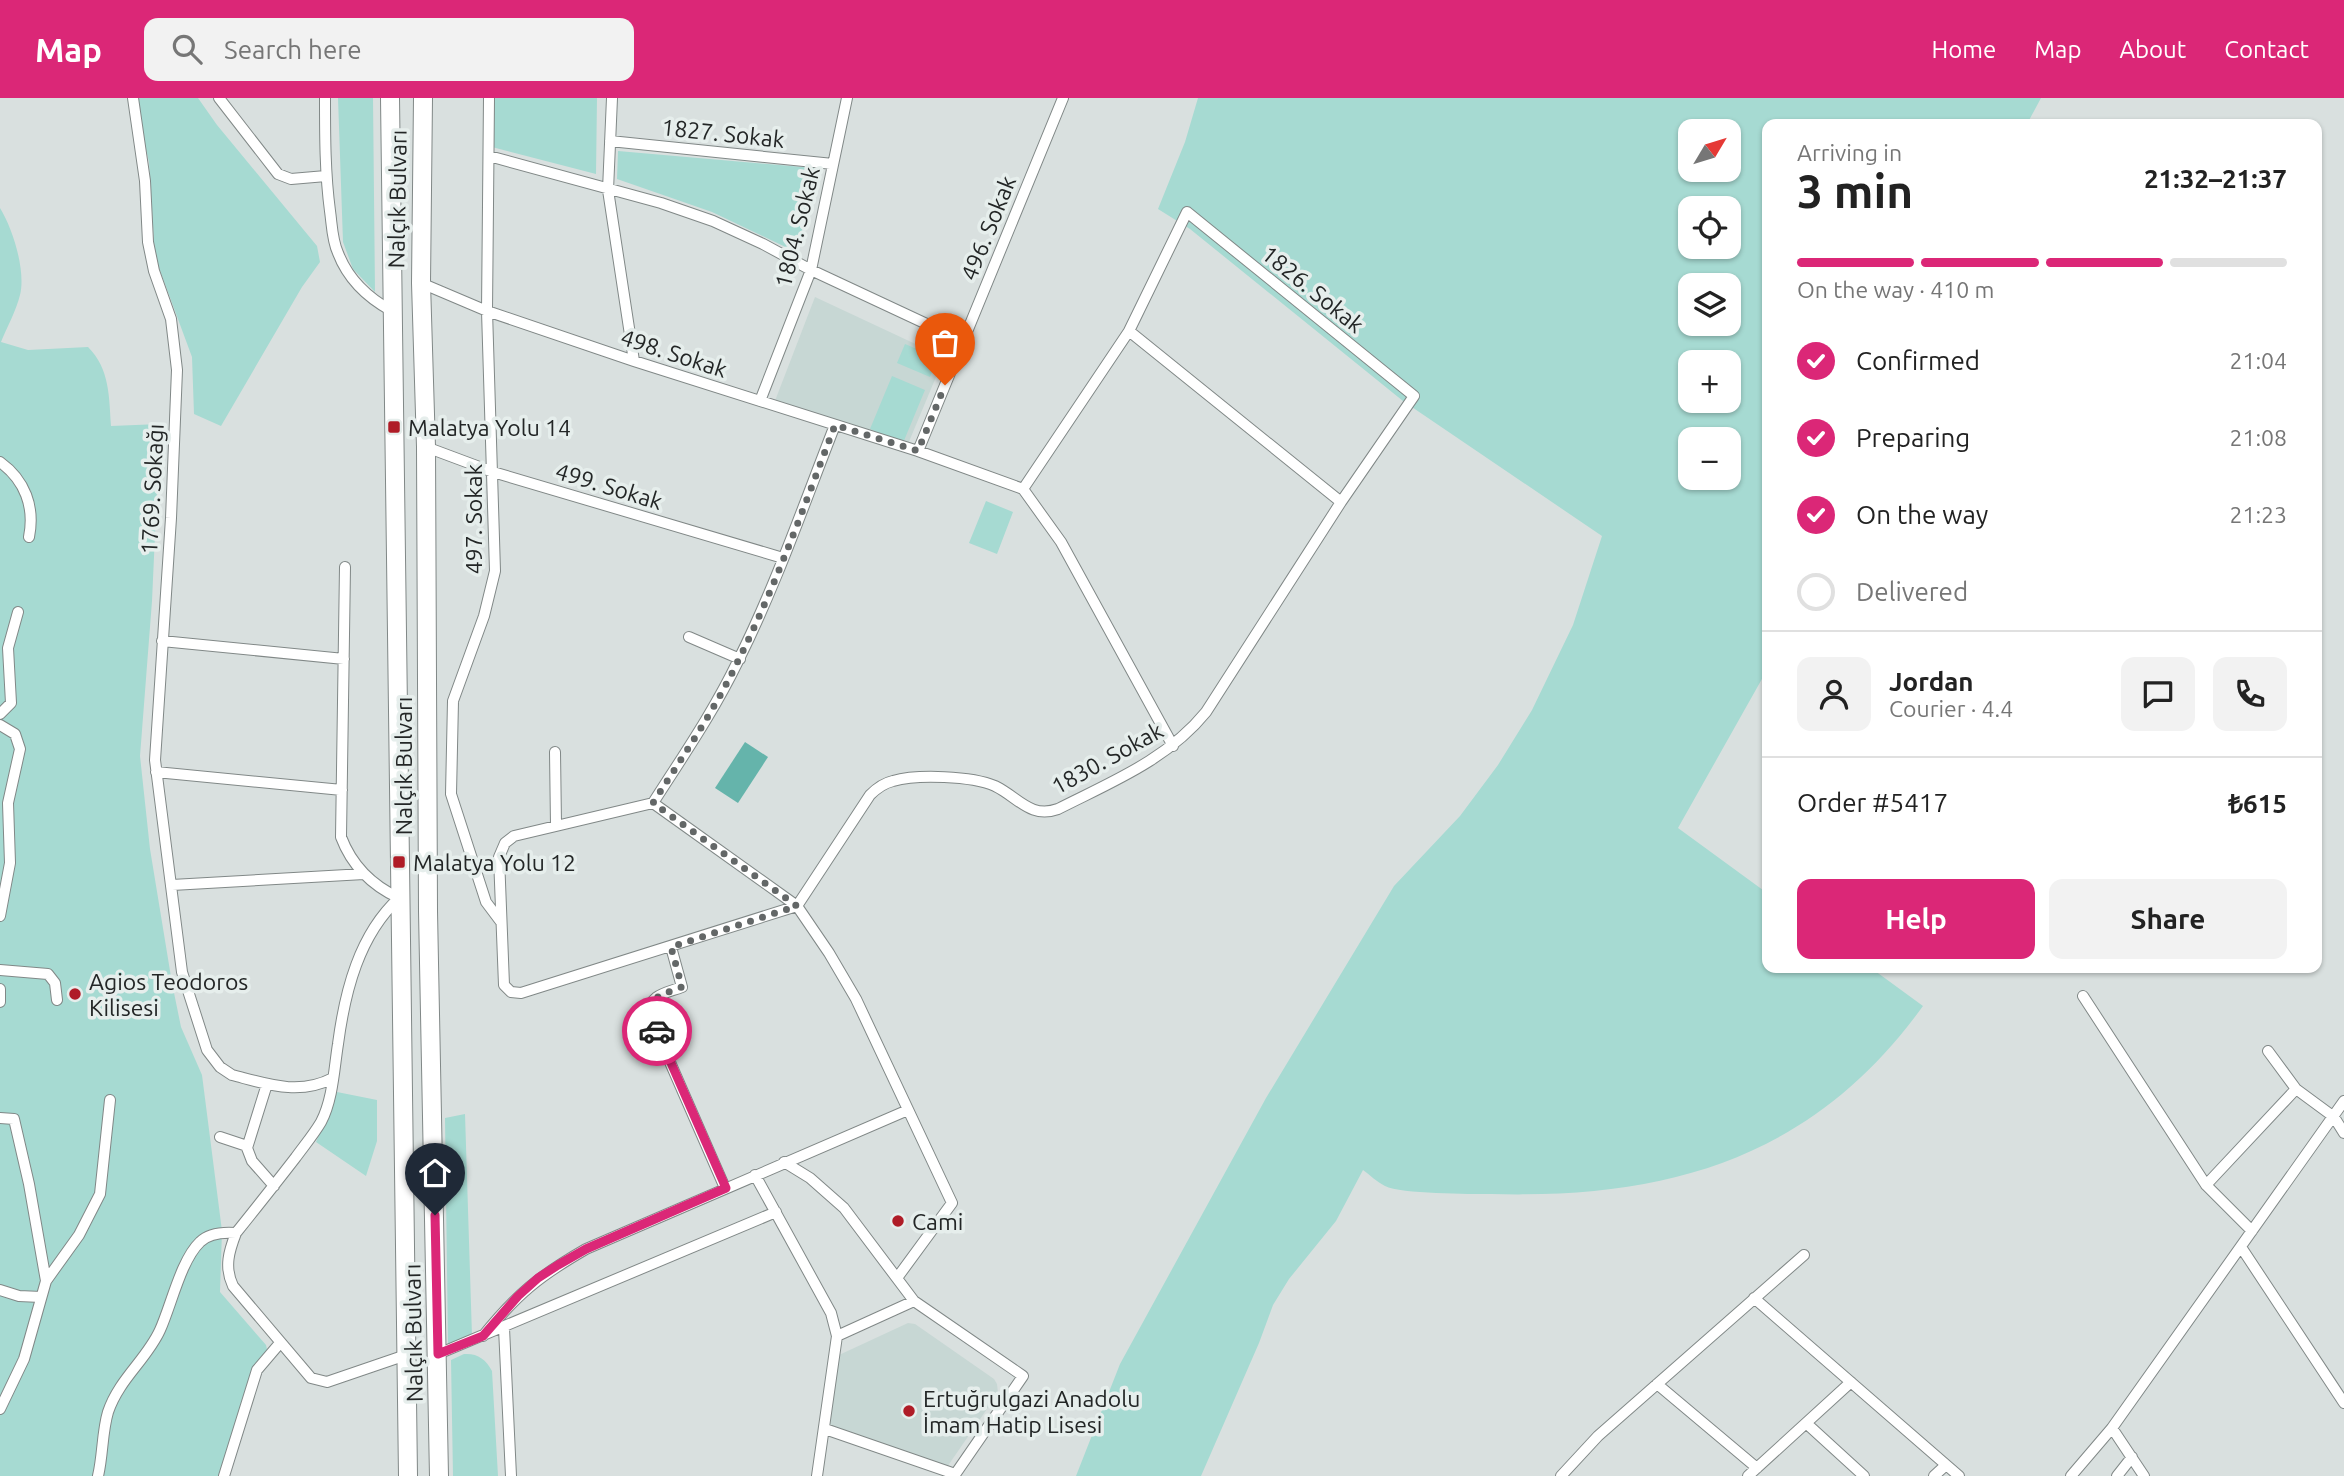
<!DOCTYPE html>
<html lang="en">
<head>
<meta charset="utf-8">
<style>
	:root { --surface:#fff; --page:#f2f2f2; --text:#222; --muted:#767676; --line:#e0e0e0; --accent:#db2777 }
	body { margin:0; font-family:Ubuntu,sans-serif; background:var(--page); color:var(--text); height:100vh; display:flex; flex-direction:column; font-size:26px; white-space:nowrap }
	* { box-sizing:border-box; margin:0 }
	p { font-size:23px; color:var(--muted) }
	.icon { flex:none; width:38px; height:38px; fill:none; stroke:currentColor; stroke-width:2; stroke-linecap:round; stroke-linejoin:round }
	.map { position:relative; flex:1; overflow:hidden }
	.panel { position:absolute; left:1762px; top:21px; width:560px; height:854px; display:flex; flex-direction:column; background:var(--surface); border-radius:14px; box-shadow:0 2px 5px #0004 }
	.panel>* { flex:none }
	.needle { width:46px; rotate:52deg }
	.tools { position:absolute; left:1678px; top:21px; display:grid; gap:14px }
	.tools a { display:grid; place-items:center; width:63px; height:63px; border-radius:14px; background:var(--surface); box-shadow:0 2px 5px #0004; font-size:35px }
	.pin { position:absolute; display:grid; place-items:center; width:60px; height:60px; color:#fff; margin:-72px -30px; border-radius:50% 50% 50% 0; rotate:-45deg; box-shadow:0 0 7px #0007 }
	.pin .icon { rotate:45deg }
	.courier { position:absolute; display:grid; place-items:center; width:70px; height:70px; margin:-35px; border:5px solid #db2777; border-radius:50%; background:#fff; color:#222; box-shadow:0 2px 9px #0007 }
	.headline em { font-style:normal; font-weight:600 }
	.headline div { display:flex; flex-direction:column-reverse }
	.headline { display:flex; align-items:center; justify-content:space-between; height:119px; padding:0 35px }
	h1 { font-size:46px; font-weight:600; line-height:52px }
	.bar { display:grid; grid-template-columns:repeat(4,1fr); gap:10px 7px; align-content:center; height:84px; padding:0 35px }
	.bar i { height:9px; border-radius:5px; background:var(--line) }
	.bar .on { background:var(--accent) }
	.bar p { grid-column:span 4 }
	.line { display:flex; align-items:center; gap:18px; padding:0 35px; border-top:2px solid var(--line) }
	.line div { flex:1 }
	.round { display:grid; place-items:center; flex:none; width:74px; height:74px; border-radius:14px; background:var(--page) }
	ol { padding:0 35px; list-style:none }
	li { display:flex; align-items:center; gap:21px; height:77px }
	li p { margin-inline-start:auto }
	li .icon { padding:7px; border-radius:50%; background:var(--accent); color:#fff; stroke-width:4 }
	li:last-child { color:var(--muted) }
	li i { width:38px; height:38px; border:4px solid var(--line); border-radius:50% }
	.action { display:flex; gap:14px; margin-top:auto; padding:14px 35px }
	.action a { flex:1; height:80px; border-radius:14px; background:var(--accent); color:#fff; font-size:28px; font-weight:600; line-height:80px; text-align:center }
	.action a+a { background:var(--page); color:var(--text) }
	header { display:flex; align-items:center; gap:42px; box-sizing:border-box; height:98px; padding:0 35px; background:var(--accent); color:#fff }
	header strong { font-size:33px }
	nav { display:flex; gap:38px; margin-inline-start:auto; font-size:24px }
	.search { width:490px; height:63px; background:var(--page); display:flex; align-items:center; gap:18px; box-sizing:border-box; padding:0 24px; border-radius:14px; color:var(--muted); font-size:26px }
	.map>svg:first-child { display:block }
	.built { fill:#c7d7d4 }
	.green { fill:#a6dad2; fill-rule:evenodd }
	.water { fill:#65b4ab }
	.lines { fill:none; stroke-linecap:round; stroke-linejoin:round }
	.street-casing { stroke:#818887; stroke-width:12 }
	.highway-casing { stroke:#818887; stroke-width:20 }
	.street { stroke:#fff; stroke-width:10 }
	.highway { stroke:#fff; stroke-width:18 }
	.done { stroke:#636767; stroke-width:7; stroke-dasharray:0 12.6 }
	.route { stroke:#db2777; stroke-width:9 }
	.poi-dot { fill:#af1c27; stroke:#e6eeec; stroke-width:2.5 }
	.labels { text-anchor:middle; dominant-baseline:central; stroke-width:7; stroke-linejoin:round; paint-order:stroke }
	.street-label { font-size:23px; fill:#232626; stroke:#e6eeec }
	.poi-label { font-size:23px; fill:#232626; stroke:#e6eeec; text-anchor:start }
</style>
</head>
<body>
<header>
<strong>Map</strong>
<div class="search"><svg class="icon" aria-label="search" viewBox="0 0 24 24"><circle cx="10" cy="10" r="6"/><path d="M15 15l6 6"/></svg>Search here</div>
<nav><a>Home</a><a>Map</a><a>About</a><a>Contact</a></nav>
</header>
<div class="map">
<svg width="2344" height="1378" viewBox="0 0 2344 1378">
	<rect width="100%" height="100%" fill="#d9e0df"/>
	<path class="built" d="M815,199L939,257L941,267L908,346L773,308Z
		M908,1225L915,1226L994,1281L997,1286L998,1295L945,1372L829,1331L839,1257Z"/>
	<path class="green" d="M134,0H198L217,27L317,148L320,164L302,189L221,328L194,316L192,259L155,159L149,64Z
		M338,0H373L375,194L353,171L343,144Z
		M494,0H597L596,76L492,49Z
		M1198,0H2041L2027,26H1768L1767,572L1678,730L1767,795L1768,870H1871L1923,908C1814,1059 1671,1101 1491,1096C1470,1096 1401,1096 1385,1088C1377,1084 1370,1077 1363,1072L1336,1123L1289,1181L1273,1207L1259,1245L1201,1378H1076L1120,1266L1266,1000L1394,788L1460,718L1498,667L1532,612L1573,527L1602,438L1403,303L1190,131L1158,111L1185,44ZM1690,33H1729V72H1690ZM1690,110H1729V149H1690ZM1690,187H1729V226H1690ZM1690,264H1729V303H1690ZM1690,341H1729V380H1690Z
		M618,53L814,70L798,155L712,114L617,81Z
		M0,110C13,131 26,173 20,197C16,213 7,229 1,244L28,252L88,249C110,271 109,299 111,328L160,326L152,503L140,658L150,751L172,885L181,929L202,977L222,1133L220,1194L266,1247L270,1265L261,1275L229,1378H0Z
		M905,246L938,260L930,279L897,265Z
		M892,278L925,292L903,345L870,331Z
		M986,403L1013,414L997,456L969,445Z
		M337,994L377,1002V1043L366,1078L316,1044Z
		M465,1016L472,1238L448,1247L445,1020Z
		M464,1256C477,1255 486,1261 492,1273L498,1378H453L451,1262Z"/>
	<path class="water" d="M745,644L768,659L738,705L715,690Z"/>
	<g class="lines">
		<g class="street-casing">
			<path id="street" d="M133,0L145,83L148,144L154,173L171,221L177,272L171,420L155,662L182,874L207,952L220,969L232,977C267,986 299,998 333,980
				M219,0L278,76L291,81L326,78
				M325,0C325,38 325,75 330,113C332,127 332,142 338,155C348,181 368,200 392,213
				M489,0L487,213L495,473L484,518L453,603L451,696L486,804L501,824
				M612,0L608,92L634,263
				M610,43L833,66
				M489,58L661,105L713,123L763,146L811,172L963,243
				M1187,114L1414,298L1341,404L1129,233Z
				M421,185L487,213L634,263L918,353L1023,391L1061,444L1173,648
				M760,303L811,172L847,0
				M835,327C804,406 776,487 738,563C714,613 683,658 653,705L514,738L505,745L499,759L504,887L511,894L521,895L797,808L870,697C877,690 884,685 893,683C917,676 972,678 995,688C1018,699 1030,721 1058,711C1111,684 1167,662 1206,614L1341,404
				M426,349L493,374L783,460
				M918,353L1063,0
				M0,364C25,382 35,409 29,439
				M1023,391L1129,233
				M689,539L740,561
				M162,543L344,561
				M0,616L11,605L8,550L18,514
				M0,627L15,636L20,651L8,705L10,765L0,818
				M555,654L556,727
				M156,674L342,692
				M653,705L797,808L829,855L856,901L952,1105L897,1180
				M172,787L364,776
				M671,849L682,889C667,895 649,896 649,916L725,1090
				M0,872L48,876L55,885L57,902
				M0,891V904
				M2083,898L2206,1087L2252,1133
				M2268,953L2296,991L2334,1019L2344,1035
				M267,986L247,1050L252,1063L274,1088
				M0,1020L14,1021L29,1086L46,1183
				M220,1039L247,1048
				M784,1064L810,1080L844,1110L914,1203L1023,1278L954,1378
				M755,1077L831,1215L837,1238L817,1378
				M2206,1087L2296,991
				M236,1135C229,1153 224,1169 233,1188L311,1280L327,1284L406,1257
				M2241,1149L2344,1305
				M0,1192L19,1198L41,1199
				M1754,1200L1959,1378
				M504,1230L511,1378
				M483,1238C517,1196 539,1178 586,1151L908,1012
				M837,1238L914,1203
				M438,1256L776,1114
				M1657,1286L1757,1370
				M0,1311L24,1261L46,1183L79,1137L100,1096L110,1002
				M1806,1325L1864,1378
				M2112,1330L2144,1378
				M825,1331L955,1376
				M98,1378C103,1357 102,1334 108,1314C119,1281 147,1261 160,1232C171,1208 181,1162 200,1144C209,1135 223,1134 236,1135C256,1110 276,1085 296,1059C304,1048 314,1036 321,1024C333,1001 334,971 338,946C345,893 359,837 399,800C371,787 352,768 341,739L345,469
				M224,1378L257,1272L280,1245
				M1561,1378L1598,1338L1804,1157
				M1748,1378L1851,1284
				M1934,1378L1946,1367
				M2071,1378L2112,1330L2344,1003
				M2117,1378L2132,1359"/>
		</g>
		<g class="highway-casing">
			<path id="highway" d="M390,0L408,1378
				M423,0L421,185L426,349L428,813L439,1378"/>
		</g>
		<use href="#street" class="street"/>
		<use href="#highway" class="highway"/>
	</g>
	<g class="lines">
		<path class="done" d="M657,933C642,900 654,900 682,889L671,849L797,808L653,705C683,658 714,613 738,563C776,487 805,406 835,327L918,353L945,287"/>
		<path class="route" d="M435,1117L438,1256L483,1238L518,1198L538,1180L558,1167L586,1151L726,1090L657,933"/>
	</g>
	<g class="poi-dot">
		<rect x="387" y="322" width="14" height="14" rx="3.5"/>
		<rect x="392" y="757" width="14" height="14" rx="3.5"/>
		<circle cx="75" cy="896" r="7"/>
		<circle cx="898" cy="1123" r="7"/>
		<circle cx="909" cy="1313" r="7"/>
	</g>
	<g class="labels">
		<g class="street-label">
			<text transform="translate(723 35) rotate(6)">1827. Sokak</text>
			<text transform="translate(397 101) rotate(-89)">Nalçık Bulvarı</text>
			<text transform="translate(797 129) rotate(-76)">1804. Sokak</text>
			<text transform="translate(988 130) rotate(-68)">496. Sokak</text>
			<text transform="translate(1313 191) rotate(39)">1826. Sokak</text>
			<text transform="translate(674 255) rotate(18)">498. Sokak</text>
			<text transform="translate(609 388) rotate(17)">499. Sokak</text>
			<text transform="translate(152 391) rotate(-87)">1769. Sokağı</text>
			<text transform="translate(473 421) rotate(-90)">497. Sokak</text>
			<text transform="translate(1107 660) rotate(-29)">1830. Sokak</text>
			<text transform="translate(403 668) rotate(-90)">Nalçık Bulvarı</text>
			<text transform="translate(413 1235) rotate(-91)">Nalçık Bulvarı</text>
		</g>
		<g class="poi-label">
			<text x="408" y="329">Malatya Yolu 14</text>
			<text x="413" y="764">Malatya Yolu 12</text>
			<text x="89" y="883">Agios Teodoros<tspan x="89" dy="26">Kilisesi</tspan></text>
			<text x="912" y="1123">Cami</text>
			<text x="923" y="1300">Ertuğrulgazi Anadolu<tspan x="923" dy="26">İmam Hatip Lisesi</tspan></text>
		</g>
	</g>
</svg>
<div class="tools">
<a><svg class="needle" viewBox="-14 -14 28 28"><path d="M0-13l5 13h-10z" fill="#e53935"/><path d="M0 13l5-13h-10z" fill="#767676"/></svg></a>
<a><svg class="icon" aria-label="locate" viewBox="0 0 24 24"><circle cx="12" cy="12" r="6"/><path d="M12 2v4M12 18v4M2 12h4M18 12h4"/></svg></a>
<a><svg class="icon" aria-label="layers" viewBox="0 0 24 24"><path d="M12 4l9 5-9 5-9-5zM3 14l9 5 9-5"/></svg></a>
<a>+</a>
<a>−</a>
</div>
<div class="pin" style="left:945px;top:287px;background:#ea580c"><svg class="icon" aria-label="bag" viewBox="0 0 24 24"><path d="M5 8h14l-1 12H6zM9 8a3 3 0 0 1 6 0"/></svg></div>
<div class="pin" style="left:435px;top:1117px;background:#1f2937"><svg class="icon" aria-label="home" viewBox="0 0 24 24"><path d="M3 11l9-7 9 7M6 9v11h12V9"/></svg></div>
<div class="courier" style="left:657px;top:933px"><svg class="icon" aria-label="car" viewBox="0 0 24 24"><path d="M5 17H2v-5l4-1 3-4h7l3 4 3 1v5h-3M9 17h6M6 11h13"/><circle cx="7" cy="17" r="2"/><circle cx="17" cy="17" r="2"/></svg></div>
<section class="panel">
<div class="headline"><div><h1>3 min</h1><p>Arriving in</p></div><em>21:32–21:37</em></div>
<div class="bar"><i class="on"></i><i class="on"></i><i class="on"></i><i></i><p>On the way · 410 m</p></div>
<ol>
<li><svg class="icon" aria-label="check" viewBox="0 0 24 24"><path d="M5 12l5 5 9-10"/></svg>Confirmed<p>21:04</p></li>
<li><svg class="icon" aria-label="check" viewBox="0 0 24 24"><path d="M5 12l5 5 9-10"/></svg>Preparing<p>21:08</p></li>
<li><svg class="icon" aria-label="check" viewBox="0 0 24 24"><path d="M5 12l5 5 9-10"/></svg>On the way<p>21:23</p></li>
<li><i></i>Delivered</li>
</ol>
<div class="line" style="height:126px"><a class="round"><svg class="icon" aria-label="person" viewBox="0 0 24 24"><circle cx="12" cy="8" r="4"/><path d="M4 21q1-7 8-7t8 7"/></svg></a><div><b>Jordan</b><p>Courier · 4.4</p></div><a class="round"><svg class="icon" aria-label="chat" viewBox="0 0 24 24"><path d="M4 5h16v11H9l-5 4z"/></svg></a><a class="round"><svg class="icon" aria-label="phone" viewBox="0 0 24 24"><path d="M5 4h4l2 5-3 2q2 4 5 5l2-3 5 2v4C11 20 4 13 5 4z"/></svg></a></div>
<div class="line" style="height:91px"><div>Order #5417</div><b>₺615</b></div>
<div class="action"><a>Help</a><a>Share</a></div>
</section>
</div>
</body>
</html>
